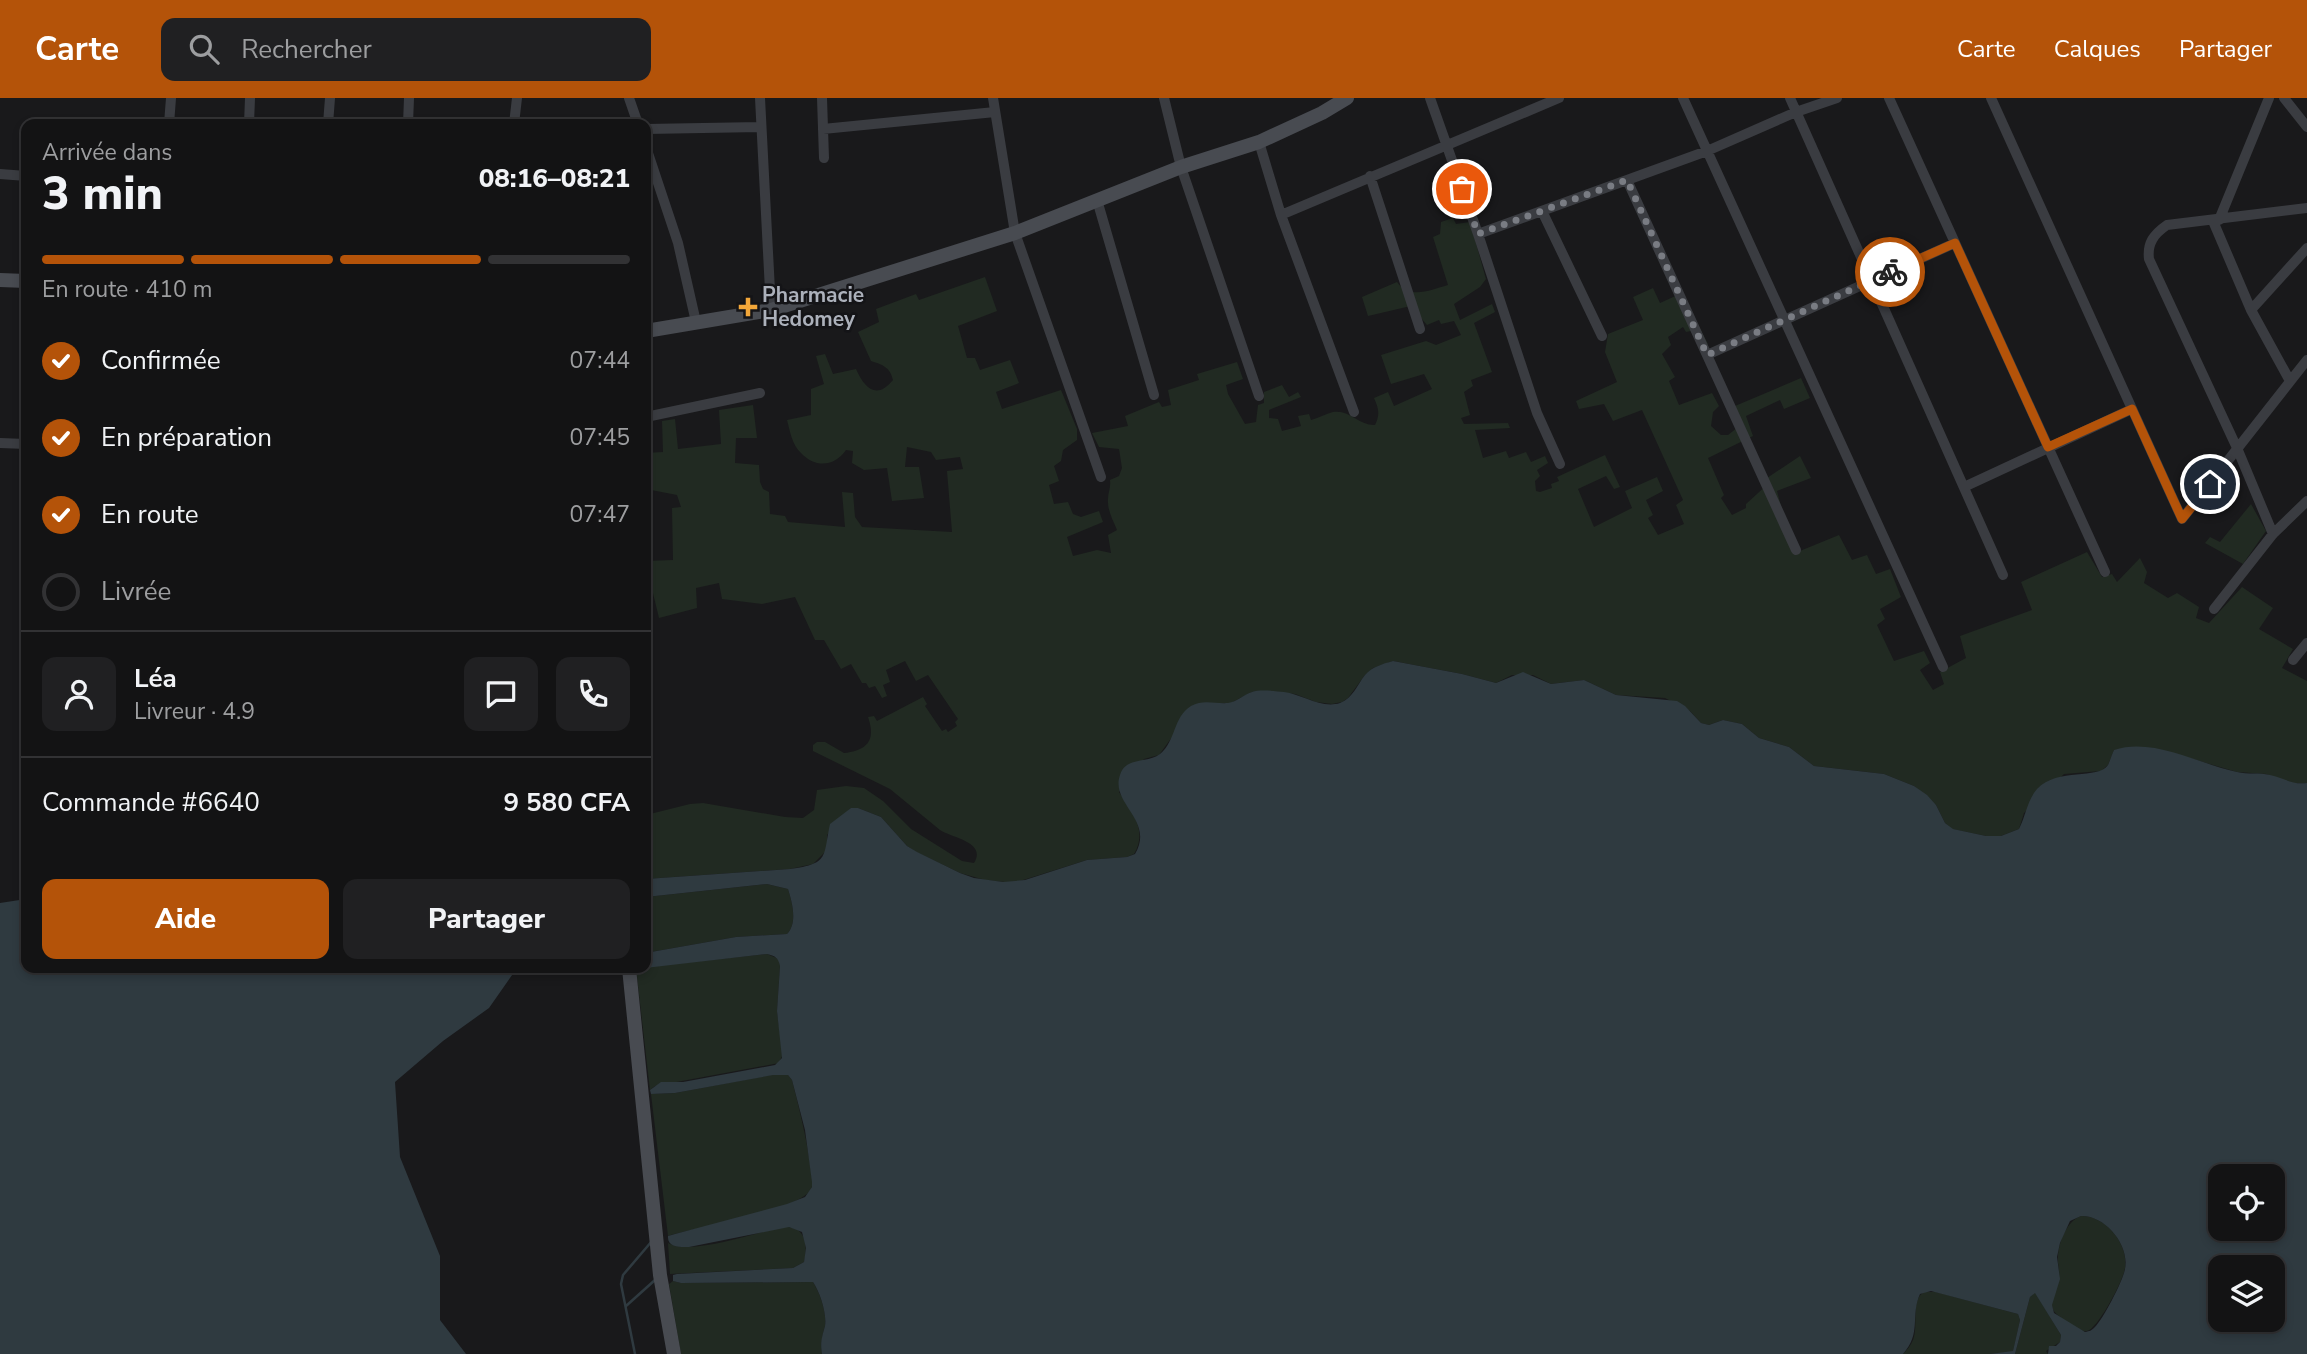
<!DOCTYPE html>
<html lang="fr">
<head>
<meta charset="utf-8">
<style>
	:root { --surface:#131314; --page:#202022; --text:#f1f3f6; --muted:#9d9ea0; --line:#323234; --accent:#b45309 }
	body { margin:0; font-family:"Nunito Sans",sans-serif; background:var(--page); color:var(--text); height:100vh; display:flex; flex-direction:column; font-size:26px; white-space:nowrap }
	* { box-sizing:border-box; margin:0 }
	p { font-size:23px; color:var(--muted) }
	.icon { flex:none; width:38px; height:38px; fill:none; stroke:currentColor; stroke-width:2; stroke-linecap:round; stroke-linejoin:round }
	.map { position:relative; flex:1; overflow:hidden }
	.sheet { position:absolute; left:21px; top:21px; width:630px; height:854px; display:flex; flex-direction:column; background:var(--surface); border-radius:14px; box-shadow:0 4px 10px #0003,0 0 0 2px var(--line) }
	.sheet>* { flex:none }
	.fabs { position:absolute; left:2208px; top:1066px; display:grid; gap:14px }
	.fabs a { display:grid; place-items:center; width:77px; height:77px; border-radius:14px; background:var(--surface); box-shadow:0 4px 10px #0003,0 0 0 2px var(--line); font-size:35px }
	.pin { position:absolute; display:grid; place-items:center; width:60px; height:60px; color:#fff; margin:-30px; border:4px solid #fff; border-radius:50%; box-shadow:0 2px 7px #0007 }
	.courier { position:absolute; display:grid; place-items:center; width:70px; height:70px; margin:-35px; border:5px solid #b45309; border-radius:50%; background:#fff; color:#222; box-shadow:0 2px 9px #0007 }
	.summary em { font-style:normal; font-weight:800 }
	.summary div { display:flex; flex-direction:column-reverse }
	.summary { display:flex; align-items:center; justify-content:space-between; height:119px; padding:0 21px }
	h1 { font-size:46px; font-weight:800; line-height:52px }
	.bar { display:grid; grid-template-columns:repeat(4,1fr); gap:10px 7px; align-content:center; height:84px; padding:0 21px }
	.bar i { height:9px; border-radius:5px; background:var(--line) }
	.bar .current { background:var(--accent) }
	.bar p { grid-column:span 4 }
	.line { display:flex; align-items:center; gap:18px; padding:0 21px; border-top:2px solid var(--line) }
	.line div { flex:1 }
	.round { display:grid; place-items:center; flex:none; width:74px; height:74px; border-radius:14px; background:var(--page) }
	ol { padding:0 21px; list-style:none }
	li { display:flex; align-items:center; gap:21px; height:77px }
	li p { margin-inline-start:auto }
	li .icon { padding:7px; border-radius:50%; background:var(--accent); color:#fff; stroke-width:4 }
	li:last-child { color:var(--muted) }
	li i { width:38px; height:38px; border:4px solid var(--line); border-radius:50% }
	.primary-button { display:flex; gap:14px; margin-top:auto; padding:14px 21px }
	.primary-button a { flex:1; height:80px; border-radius:14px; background:var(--accent); color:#fff; font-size:28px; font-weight:800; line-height:80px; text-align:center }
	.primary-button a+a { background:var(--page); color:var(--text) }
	header { display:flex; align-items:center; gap:42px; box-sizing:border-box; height:98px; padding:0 35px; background:var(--accent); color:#fff }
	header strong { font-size:33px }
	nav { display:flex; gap:38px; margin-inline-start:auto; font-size:24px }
	.search { width:490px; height:63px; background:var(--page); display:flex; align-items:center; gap:18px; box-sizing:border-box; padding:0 24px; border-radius:14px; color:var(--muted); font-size:26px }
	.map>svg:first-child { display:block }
	.green { fill:#212a22 }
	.water { fill:#2f3a40; fill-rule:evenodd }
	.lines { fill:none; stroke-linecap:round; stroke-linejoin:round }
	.stream { stroke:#2f3a40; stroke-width:2.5 }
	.street { stroke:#3a3c41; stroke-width:10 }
	.secondary { stroke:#484b51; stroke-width:14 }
	.done { stroke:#797c83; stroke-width:7; stroke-dasharray:0 12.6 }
	.route { stroke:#b45309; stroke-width:9 }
	.poi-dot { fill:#f3a739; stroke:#141417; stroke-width:2.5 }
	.labels { text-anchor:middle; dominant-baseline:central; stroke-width:5; stroke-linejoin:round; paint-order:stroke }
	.poi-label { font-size:21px; font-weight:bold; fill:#acb1bb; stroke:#141417; text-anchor:start }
</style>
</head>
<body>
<header>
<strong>Carte</strong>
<div class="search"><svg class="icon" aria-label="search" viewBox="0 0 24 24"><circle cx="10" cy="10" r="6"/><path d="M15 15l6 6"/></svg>Rechercher</div>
<nav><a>Carte</a><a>Calques</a><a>Partager</a></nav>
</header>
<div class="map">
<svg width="2307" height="1256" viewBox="0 0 2307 1256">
	<rect width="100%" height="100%" fill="#19191b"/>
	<path class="green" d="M1453,120L1456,126L1470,124L1486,181L1480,189L1454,206L1460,222L1492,206L1495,214L1474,225L1492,274L1471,282L1473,288L1464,294L1470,317L1461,320L1464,326L1508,325L1510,330L1475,332L1483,360L1506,353L1509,360L1526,354L1531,364L1545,358L1548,365L1537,372L1540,378L1535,383L1536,393L1540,394L1552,390L1551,386L1559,383L1557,379L1605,357L1620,389L1614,391L1606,378L1578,391L1594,429L1632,410L1625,393L1657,379L1663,393L1646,402L1653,417L1648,420L1658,437L1684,426L1676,407L1683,402L1642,312L1613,323L1604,306L1579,311L1576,303L1617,284L1605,254L1608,236L1643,222L1633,199L1653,190L1660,205L1682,195L1708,246L1701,250L1691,233L1686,234L1683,229L1668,239L1671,247L1662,256L1675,279L1669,283L1679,307L1712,295L1719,308L1713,314L1711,328L1721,337H1728L1742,326L1735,308L1801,280L1810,300L1784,311L1780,302L1746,318L1753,338L1708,360L1724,397L1721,400L1732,417L1746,410V406L1769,385L1767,380L1800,358L1811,380L1777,393L1792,450L1795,455L1839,437L1852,462L1867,457L1876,476L1890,471L1901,499L1880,511L1885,521L1877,527L1894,563L1924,553L1930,565L1920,572L1933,592L1944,586L1940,574L1966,560L1960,538L2032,512L2021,484L2087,454L2102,479L2112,476L2117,484L2140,460L2147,474L2144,485L2168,500L2177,495L2199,509L2196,520L2209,525L2242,489L2273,510L2259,531L2293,551L2282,570L2307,583V685H2291L2266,676L2237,674L2165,653L2152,651L2114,652L2108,667L2101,673L2064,676L2024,715L2019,731L2001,738H1986L1952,731L1945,725L1936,707L1914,688L1884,676L1814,668L1789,649L1759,640L1742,626L1723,622L1709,627L1701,625L1690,613L1665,600L1616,597L1584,582L1551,586L1533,577H1512L1496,585L1462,576L1393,563L1373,570L1365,577L1348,600L1342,604L1332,606L1316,604L1295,596L1264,593L1252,594L1231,605H1222L1175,635L1159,657L1144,661L1119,694C1132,713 1148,733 1134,756L1127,759L1087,762L1014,785L985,782L960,775L916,754L907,748L881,719L858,710H851L827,737V752L813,766L790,771L646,781V717L690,706L703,705L785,719L803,720L814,712L817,692L846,688L864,690L883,703L911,731L962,763L974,765C987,744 952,740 940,732L890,691L813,653V647L817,644H825L844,655C868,652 876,642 868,619L874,618L877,623L923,599L927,606L925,608L942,633L946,631L948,634L957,628L955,624L958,621L928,577L916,583L905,563L886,572L890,584L883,587L887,598L882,600L875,588L869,590L866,585H862L851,566L841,571L824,542H815L795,499L762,506L722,501L719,485L696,490L697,510L659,520L652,491L646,482V463L673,462L672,410L681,409L677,397L646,391V355L663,354L662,323L675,321L678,351L721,346L719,312L753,307L757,340H736L735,365L759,367L760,384L763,391L769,394L770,416L785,418L788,424L845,429L842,394L853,395L855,419L862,429L952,434L947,373L963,371L960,359L936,362L931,354L907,349L905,369H919L924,400L892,403L887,370L864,372L852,365L853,353L846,352C834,369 815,370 801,355C792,347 790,333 787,322L811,317V291L824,286L816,258L825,256L833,276L856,271C864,289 876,303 893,282C890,269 883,267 871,263L858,234L879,224L876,211L916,196L919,202L985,179L997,213L958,228L967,260H975L980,272L1010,262L1019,285L996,294L1002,311L1061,292L1077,331V342L1063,352L1061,363L1054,368L1059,383L1049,387L1054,406L1068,404L1073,416L1081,419L1099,413L1103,424L1067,439L1073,458L1097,452L1111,455L1108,437L1117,432C1113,422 1107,412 1108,401C1108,394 1111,390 1110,382L1119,378L1122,370L1119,351L1099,349L1092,335L1128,328L1125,318L1159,304L1162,309L1171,307L1168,292L1199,282L1197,276L1237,264L1243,281L1226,287L1228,296L1245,326L1256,324L1258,307L1264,305V294L1282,287L1289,299L1298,294L1301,299L1269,312V320L1278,321L1282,333L1301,328L1298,318L1309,316L1311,322C1318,320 1326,316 1333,314C1349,311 1360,328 1375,327C1380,317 1379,311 1374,300L1388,294L1394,308L1432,291L1424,276L1391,286L1381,257L1426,243L1436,247L1461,237L1454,223L1441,226L1439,222L1427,227L1421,220L1415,207L1368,218L1362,199L1397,184C1410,202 1430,192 1448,187L1433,139L1440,136L1441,124Z
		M2251,406L2266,433L2243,466L2205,445L2210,439L2220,444Z
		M767,786L788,791C792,804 798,825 787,836L736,839L651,854L646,851V799Z
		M767,856L779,861L780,868L777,914L783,956L779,965L655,988L650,992L636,870Z
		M781,975L788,977L792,982C799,1010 806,1037 810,1066C811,1073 813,1081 812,1088C809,1112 692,1130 668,1138L651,996L675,995Z
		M2081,1118C2105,1117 2129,1146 2125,1170C2124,1181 2098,1231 2087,1233C2078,1235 2066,1223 2059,1218C2043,1207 2059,1193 2059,1179C2060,1172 2057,1165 2058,1158C2059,1143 2067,1123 2081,1118Z
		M781,1129C804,1127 809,1144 804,1164L793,1170L670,1176L668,1145C690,1158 756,1135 781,1129Z
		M673,1183L681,1185L813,1184C820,1195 827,1215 825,1228C822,1238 821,1245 822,1256H681L669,1186Z
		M1924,1194H1936L2018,1216L2020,1222L2013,1254L1990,1256H1903C1907,1252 1911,1247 1913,1242C1919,1228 1910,1202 1924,1194Z
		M2035,1194L2061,1237L2060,1244L2046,1253L2048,1256H2015L2030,1199Z"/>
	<path class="water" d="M1393,563L1462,576L1496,585L1523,574L1551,586L1584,582L1616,597L1677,603L1685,608L1701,625L1709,627L1723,622L1742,626L1759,640L1789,649L1814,668L1884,676L1914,688L1927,697L1936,707L1945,725L1953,731L1986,738H2001L2019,731C2026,717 2027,703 2037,691C2058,669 2098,682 2108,667C2110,663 2112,656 2114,652C2153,639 2199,666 2237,674C2248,677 2259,674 2270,677C2284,680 2292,687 2307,685V1256H2048L2049,1248H2056L2060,1244L2061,1237L2035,1195L2030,1199L2015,1256H1990L2013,1253L2020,1222L2018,1216L1931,1193L1920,1196C1910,1218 1922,1235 1903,1256H822C820,1244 822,1239 825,1228C827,1216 820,1194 813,1184L681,1185L673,1183V1177L677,1176L793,1170L804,1164L806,1150L802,1134L789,1129L689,1149C680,1149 667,1150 668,1138L675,1136L787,1106L805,1099L812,1089V1084L805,1032L792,982L788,977H773L675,995L651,996L650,992L661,984H683L775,967L782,960L777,913L780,868C778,859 775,858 767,856L645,870H644L646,851L651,854L736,839L787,836C798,825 792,804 788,791L767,786L646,799V781L790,771C830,766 823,758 830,726L851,710H858L881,719L907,748L917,754L960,775L974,780L1003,784L1025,782L1087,762L1127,759L1135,756C1155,722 1110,706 1120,677C1126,658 1147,666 1160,656C1176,643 1173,619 1191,608C1203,601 1215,606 1228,605C1237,604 1243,597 1252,594C1260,591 1274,593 1284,594C1302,596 1321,611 1340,605C1353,600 1357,587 1365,577C1372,569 1382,566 1393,563ZM2221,1078H2273V1130H2221ZM2081,1118C2105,1117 2130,1147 2125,1171C2123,1183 2103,1221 2095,1229C2091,1233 2090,1233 2085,1234L2054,1215L2052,1207L2060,1181L2057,1159L2060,1145L2070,1123ZM2221,1169H2273V1222H2221Z
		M26,801V870H517L489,910L443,943L395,984L400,1059L440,1158V1222L466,1256H0V805Z"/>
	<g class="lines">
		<path class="stream" d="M626,1208L655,1182
			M635,1256L621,1186L623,1177L652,1143"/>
		<path class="street" d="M629,0L638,26
			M760,0L771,212
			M822,0L824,60
			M993,0L1015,135L1101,379
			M1164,0L1181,69L1259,298
			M1430,0L1478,136L1537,315L1560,366
			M1683,0L1943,569
			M1790,0L2003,477
			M1889,0L2105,474
			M1991,0L2182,421L2307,262
			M2284,0L2307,29
			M169,26L171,0
			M249,26L250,0
			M328,26L330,0
			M408,26L409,0
			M514,26L517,0
			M646,31L760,29
			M823,31L995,14
			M1259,44L1281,117L1354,314
			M646,49L678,145L696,224
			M0,76L26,78
			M1370,78L1420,231
			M1627,82L1796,452
			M1097,102L1154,297
			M1542,113L1602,238
			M1281,117L1559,0
			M2219,122L2269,0
			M2213,123L2251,212L2290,283
			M1478,136L1707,53L1796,14L1837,0
			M2251,212L2307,150
			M1707,257L1955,145
			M646,319L760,295
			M0,345L26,346
			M1964,389L2132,311
			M2273,436L2237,350L2149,161C2147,145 2154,136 2167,127L2307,110
			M2214,511L2273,436L2307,403
			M2293,562L2307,545"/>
		<path class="secondary" d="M0,182L26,183
			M646,233L771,212L1015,135L1181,69L1259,44L1322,15L1347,0
			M629,870L660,1177L674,1256"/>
	</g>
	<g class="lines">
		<path class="done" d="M1462,91L1478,136L1627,82L1707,257L1890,174"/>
		<path class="route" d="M1890,174L1955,145L2048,349L2132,311L2182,421L2210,386"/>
	</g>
	<path class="poi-dot" d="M744.5 198.5h7v7h7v7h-7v7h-7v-7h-7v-7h7z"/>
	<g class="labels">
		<g class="poi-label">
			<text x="762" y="197">Pharmacie<tspan x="762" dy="24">Hedomey</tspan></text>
		</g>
	</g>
</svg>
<div class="fabs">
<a><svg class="icon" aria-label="locate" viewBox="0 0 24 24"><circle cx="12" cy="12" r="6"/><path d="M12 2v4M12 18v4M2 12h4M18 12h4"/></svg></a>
<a><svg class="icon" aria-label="layers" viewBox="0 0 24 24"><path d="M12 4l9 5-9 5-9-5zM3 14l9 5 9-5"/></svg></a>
</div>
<div class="pin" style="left:1462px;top:91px;background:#ea580c"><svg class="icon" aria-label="bag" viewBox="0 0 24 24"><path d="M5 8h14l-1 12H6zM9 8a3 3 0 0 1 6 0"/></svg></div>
<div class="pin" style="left:2210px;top:386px;background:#1f2937"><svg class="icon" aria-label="home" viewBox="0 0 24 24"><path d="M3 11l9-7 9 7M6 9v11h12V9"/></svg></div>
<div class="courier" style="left:1890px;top:174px"><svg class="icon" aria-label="bike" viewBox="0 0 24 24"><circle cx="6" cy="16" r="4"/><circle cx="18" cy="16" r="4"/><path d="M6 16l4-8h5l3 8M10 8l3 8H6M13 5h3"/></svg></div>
<section class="sheet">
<div class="summary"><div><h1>3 min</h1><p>Arrivée dans</p></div><em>08:16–08:21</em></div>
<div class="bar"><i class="current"></i><i class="current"></i><i class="current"></i><i></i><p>En route · 410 m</p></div>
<ol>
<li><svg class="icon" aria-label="check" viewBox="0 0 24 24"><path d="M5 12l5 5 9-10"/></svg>Confirmée<p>07:44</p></li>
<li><svg class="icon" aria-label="check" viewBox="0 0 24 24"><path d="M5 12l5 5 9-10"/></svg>En préparation<p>07:45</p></li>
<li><svg class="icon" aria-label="check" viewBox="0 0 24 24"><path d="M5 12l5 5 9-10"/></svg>En route<p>07:47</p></li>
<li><i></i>Livrée</li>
</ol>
<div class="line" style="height:126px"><a class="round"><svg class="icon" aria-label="person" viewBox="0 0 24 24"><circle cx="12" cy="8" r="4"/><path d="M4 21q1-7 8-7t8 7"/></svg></a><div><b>Léa</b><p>Livreur · 4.9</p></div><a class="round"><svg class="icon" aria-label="chat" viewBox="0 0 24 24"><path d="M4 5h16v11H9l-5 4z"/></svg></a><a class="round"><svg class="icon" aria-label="phone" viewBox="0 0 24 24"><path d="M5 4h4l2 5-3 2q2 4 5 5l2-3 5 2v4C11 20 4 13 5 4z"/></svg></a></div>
<div class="line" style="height:91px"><div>Commande #6640</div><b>9 580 CFA</b></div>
<div class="primary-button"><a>Aide</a><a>Partager</a></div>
</section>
</div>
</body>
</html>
